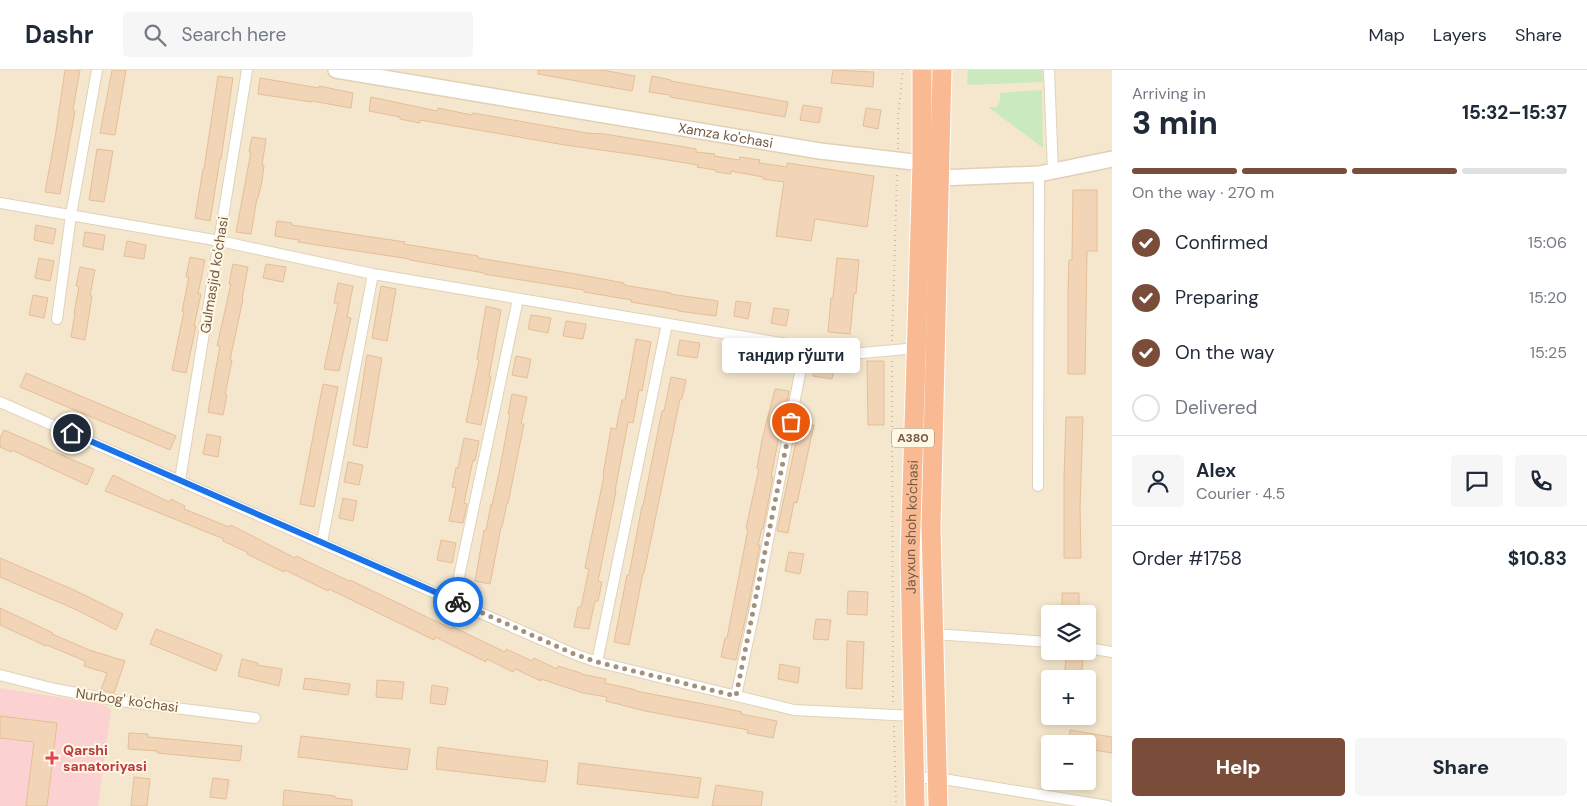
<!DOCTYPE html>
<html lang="en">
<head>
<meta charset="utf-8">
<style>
	:root { --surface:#fff; --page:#f6f6f7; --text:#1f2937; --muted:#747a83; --line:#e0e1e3; --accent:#7a4d3b }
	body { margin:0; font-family:"DM Sans",sans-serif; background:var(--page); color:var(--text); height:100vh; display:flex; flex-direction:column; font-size:19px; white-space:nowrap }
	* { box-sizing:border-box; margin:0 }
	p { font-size:16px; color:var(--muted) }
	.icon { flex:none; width:28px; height:28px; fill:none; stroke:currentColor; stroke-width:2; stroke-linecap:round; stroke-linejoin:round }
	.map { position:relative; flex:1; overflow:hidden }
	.details { display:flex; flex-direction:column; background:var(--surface); width:475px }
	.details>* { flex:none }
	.fabs { position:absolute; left:1041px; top:535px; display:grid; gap:10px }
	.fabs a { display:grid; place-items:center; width:55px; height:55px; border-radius:5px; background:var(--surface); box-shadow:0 2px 8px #0003; font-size:25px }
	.pin { position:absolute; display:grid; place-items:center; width:42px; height:42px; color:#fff; margin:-21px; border:2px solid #fff; border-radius:50%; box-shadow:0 1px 5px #0007 }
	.courier { position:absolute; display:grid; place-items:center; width:50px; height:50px; margin:-25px; border:4px solid #1a73e8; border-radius:50%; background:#fff; color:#222; box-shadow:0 1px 6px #0007 }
	.bubble { position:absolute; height:35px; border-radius:5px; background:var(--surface); box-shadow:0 2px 8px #0003; font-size:16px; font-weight:800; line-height:35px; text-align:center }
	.head em { font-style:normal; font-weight:800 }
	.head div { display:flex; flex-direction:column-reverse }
	.head { display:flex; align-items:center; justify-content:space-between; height:85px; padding:0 20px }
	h1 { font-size:32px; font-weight:800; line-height:38px }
	.bar { display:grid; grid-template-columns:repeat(4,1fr); gap:8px 5px; align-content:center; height:60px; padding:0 20px }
	.bar i { height:6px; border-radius:4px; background:var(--line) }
	.bar .on { background:var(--accent) }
	.bar p { grid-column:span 4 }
	.line { display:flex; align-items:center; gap:12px; padding:0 20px; border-top:1px solid var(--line) }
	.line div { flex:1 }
	.round { display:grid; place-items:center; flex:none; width:52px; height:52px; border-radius:5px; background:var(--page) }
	ol { padding:0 20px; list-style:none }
	li { display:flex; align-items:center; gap:15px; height:55px }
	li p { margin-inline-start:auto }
	li .icon { padding:5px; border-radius:50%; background:var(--accent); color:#fff; stroke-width:4 }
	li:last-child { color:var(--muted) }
	li i { width:28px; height:28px; border:2px solid var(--line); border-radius:50% }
	.cta { display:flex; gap:10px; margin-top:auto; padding:10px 20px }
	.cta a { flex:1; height:58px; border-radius:5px; background:var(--accent); color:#fff; font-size:20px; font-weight:800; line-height:58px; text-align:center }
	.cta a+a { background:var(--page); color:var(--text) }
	header { display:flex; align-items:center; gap:30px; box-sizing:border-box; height:70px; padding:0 25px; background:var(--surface); border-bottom:1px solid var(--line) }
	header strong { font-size:24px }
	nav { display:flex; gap:28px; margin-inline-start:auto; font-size:18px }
	.search { width:350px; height:45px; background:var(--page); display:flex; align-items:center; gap:12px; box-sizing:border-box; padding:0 18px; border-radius:5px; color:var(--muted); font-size:19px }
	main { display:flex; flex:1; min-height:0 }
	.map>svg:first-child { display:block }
	.residential { fill:#f4e7cd; fill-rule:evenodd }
	.medical { fill:#fbd1d1 }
	.green { fill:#caeabd }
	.building { fill:#f2d5b6; stroke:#e5be96 }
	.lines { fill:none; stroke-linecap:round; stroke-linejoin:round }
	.street-casing { stroke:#e0d1bb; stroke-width:12 }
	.secondary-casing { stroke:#e2d0b6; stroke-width:18 }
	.highway-casing { stroke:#fff; stroke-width:21 }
	.path { stroke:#d6b899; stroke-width:2; stroke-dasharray:1 4; stroke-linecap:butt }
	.street { stroke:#fff; stroke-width:10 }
	.secondary { stroke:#fff; stroke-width:15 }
	.highway { stroke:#f9ba93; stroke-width:19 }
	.done { stroke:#a3917b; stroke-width:5; stroke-dasharray:0 9 }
	.route { stroke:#1a73e8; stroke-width:6 }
	.health-dot { fill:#e0444e; stroke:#fff8e5; stroke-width:2 }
	.labels { text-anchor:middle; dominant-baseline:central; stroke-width:4; stroke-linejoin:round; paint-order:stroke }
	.shield { fill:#fff8e5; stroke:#9d8a76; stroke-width:1 }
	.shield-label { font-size:12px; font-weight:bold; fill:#735b46 }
	.street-label { font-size:14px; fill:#735b46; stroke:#fff8e5 }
	.health-label { font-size:14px; font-weight:bold; fill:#be3a42; stroke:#fff8e5; text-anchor:start }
</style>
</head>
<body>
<header>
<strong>Dashr</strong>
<div class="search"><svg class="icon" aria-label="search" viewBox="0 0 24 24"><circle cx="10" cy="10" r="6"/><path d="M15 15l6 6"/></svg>Search here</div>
<nav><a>Map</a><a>Layers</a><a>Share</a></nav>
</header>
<main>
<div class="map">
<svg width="1112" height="736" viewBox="0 0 1112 736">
	<rect width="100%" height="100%" fill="#fcf4de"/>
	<path class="residential" d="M0,0H1112V736H0ZM1050,544H1088V581H1050ZM1050,609H1088V646H1050ZM1050,674H1088V711H1050Z"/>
	<path class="medical" d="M0,618L101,634L111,639L98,736H0Z"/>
	<path class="green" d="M968,0H1042L1043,12L967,15Z
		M1042,20L1043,78L988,37H997L1000,31V23Z"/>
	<path class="building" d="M65,0H80L73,40L75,41L60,124L45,122L55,68Z
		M112,0H126L115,65L100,63Z
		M538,0H602L635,6L632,21L538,4Z
		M833,0L874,2L873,17L831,13Z
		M218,6L233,8L221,89H220L210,151L195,148L203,99H204Z
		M652,6L671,10V11L788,32L785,47L670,27V25L649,22Z
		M260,8L319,18V16L353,23L351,38L312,31V32L258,24Z
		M371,27L437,41L438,38L472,45L473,43L587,63L604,64L679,76L696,79V82L715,84L714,86L739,90L740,87L760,90L759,93L787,97V93L874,106L867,157L815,149L811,171L776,166L784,112L763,109V107L731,101V104L716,102V100L697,97L698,95L637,85L565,75L420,50V53L400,49V47L369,41Z
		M803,35L822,38L819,53L800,50Z
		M866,38L881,40L878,59L863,56Z
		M252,67L266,69L262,95H264L262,111L258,128H257L251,164L236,162L251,82H249Z
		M97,79L113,81L104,132L89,130Z
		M1073,120H1097V181H1087L1085,304H1068V223L1069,190H1072Z
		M277,151L292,153V155L405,172L404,174L478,186V188L576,204L624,213V215L671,223L670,224L718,231L716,246L678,241V240L631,232L632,230L584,222V220L484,204V203L410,190V189L298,172L299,170L275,166Z
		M36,155L56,159L53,174L34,170Z
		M85,162L105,165L103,180L83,176Z
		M127,171L146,175L144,189L124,186Z
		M190,187L205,190L198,224H201L194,256H196L186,303L172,300L184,241H182L189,207H186Z
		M39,188L54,191L50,211L35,208Z
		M837,188L859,190L856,224L854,223L850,264L828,262L831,228H833Z
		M233,194L248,197L242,229H243L230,290H232L225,325H227L223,345L208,342L220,276H217L231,214H229Z
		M266,194L286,197L283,212L263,208Z
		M80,197L95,200L90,225L92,226L85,270L71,267L75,243H74L79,217L76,216Z
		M338,213L353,216L347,247L351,248L339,301L324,299L338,233H334Z
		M381,216L396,219L387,271L372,268Z
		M33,225L48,228L44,248L29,245Z
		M736,231L751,233L748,249L734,246Z
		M486,236L501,240L489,307H491L481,355L466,352L479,290L477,289Z
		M774,238L789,240L786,256L771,253Z
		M531,245L551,248L548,263L528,259Z
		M566,251L586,254L583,269L563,266Z
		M636,269L651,272L642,321L639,320L633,353L628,352L615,421H616L598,511L602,512L598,531H595L589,559L574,557L578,537H581L589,499L585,498L604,406L603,405L611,358L616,359L622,330H625Z
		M680,270L700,273L697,288L677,285Z
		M779,283L796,286L793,301L777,298Z
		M367,285L382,288L367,378L353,375Z
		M516,286L531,289L527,308L512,305Z
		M815,291L835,294L832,309L813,306Z
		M867,291H884V355H868Z
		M26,303L176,366L170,380L20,317Z
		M671,307L686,310L682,329H680L644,503H643L629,575L614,572L627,505H629L642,436H643L662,341H664Z
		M323,314L338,317L314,437L300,434Z
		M775,319L789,321L786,341H784L771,407H773L763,459L762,458L758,475H760L748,537L736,590L721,587L725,568H727L748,459L746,458L759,399L757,398L762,370Z
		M512,324L527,327L521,354H524L508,433H507L502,457H501L490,514L475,511L484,460L486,461L491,434L492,435L499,403L510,344H508Z
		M1066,347H1083L1080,438L1081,488H1064V409Z
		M800,353L814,355L797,433L794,432L788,463L777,461Z
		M4,360L94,399L87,415L12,380L11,382L0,377V368Z
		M207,364L221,367L218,387L203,384Z
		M464,368L479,371L475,391L473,390L464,433L467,434L463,453L449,451L456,418L452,417L456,398H458Z
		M348,392L363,395L359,415L344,412Z
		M113,405L169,432L171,429L185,436L184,439L229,457L231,455L295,488L296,486L349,511L350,510L452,559L453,557L505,582L506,579L532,591L534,588L557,599L558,596L581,603V604L606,609L605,613L636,620V621L719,637L742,642L741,644L777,651L773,668L747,663L748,660L645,641L606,631L607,627L583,623L541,609V611L515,599L513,602L487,589L486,592L435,567L434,570L329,519L328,521L285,500L284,502L247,484V482L223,471L224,469L105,421Z
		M343,428L357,431L353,451L339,448Z
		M441,470L456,473L452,493L437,490Z
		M789,482L804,484L800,504L785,501Z
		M0,488L74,520L123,544L116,560L77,540L0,507Z
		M848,521L868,522L867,545L847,544Z
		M1062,523H1079V544H1062Z
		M0,538L53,563L52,564L89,580L125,591L114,623L101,620L107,603L84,596L85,591L47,575L46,576L0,555Z
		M816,549L831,550L828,570L813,569Z
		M156,559L222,585L216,601L150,574Z
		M847,571L864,572L862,619L846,618Z
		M1066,588L1083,589L1081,609H1064Z
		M242,589L258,593L257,595L282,599L279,616L238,606Z
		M780,594L800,598L798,613L778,609Z
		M305,608L350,614L348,625L303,619Z
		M377,610L404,612L402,629L376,627Z
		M432,615L448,618L445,635L430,633Z
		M0,646L57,653L47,736H26L34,672L0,668Z
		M1070,660L1112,667V683L1088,679V674H1068Z
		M129,663L148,664V667L242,676L240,691L157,683L158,681L128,679Z
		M301,666L410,679L407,700L298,687Z
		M438,677L548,691L545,712L436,699Z
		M579,693L701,708L698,728L577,714Z
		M134,707L150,709L147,736H131Z
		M213,708L229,710L226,729L210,727Z
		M716,715L763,722L761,736H712Z
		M284,720L335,726V728L352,730V736H283Z"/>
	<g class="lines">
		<g class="street-casing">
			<path id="street" d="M1049,0L1053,102
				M0,133L220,171L373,204L805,277L851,284L917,278
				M57,249L71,145L97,0
				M0,332L574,584L597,592L794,640L913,646
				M180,410L247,0
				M1038,416L1039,104
				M322,472L373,204
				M454,530L518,229
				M933,564L1050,572
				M1088,578L1112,582
				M597,592L667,254
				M0,605L55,619L120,631L255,648
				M736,626L755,538L805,277
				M915,708H937L1108,736"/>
		</g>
		<g class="secondary-casing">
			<g id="secondary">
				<path id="s1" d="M336,0L820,81L922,93L940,108L1039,104L1112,89"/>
			</g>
		</g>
		<g class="highway-casing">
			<g id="highway">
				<path id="s2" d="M915,736L910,487L922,93V0"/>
				<path d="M938,736L931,458L942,0"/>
			</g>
		</g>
		<path class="path" d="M898,79V47L903,0
			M892,271L897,104
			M892,291L893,636
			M894,656L896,736"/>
		<use href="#street" class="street"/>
		<use href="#secondary" class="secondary"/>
		<use href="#highway" class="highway"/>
	</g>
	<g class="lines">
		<path class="done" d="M458,532L574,584L597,592L736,626L791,352"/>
		<path class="route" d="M72,363L458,532"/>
	</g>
	<path class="health-dot" d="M49.5 680.5h5v5h5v5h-5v5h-5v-5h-5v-5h5z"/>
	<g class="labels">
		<rect class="shield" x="892" y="358.5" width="42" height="19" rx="4"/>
		<g class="shield-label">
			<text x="913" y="368">A380</text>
		</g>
		<g class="street-label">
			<text stroke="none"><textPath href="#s1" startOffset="395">Xamza ko'chasi</textPath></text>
			<text transform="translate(214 205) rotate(-81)">Gulmasjid ko'chasi</text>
			<text stroke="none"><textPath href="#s2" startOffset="279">Jayxun shoh ko'chasi</textPath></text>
			<text transform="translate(127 630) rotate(8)">Nurbog' ko'chasi</text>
		</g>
		<g class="health-label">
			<text x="63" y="680">Qarshi<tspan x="63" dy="16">sanatoriyasi</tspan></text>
		</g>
	</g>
</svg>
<div class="fabs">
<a><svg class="icon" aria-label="layers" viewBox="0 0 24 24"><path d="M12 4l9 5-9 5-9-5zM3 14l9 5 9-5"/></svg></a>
<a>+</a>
<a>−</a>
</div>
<div class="pin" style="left:791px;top:352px;background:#ea580c"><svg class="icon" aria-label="bag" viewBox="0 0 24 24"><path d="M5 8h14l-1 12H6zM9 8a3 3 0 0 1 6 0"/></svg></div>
<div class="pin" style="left:72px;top:363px;background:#1f2937"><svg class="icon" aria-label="home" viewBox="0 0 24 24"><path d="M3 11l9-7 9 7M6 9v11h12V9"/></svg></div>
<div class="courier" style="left:458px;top:532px"><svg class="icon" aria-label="bike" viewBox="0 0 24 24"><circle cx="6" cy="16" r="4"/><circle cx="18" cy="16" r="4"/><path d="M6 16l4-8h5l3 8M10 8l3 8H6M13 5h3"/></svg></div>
<div class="bubble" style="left:722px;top:268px;width:138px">тандир гўшти</div>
</div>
<section class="details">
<div class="head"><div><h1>3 min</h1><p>Arriving in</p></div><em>15:32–15:37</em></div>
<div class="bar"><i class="on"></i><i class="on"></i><i class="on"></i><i></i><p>On the way · 270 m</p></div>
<ol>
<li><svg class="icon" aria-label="check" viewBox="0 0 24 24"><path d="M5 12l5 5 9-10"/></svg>Confirmed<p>15:06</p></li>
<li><svg class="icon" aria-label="check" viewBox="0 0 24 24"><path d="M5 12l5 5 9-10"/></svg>Preparing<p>15:20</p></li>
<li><svg class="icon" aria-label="check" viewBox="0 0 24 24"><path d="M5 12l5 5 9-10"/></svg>On the way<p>15:25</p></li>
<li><i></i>Delivered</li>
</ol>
<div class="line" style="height:90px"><a class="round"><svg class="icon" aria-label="person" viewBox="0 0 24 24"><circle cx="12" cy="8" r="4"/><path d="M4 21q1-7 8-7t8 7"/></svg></a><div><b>Alex</b><p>Courier · 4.5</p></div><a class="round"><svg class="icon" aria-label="chat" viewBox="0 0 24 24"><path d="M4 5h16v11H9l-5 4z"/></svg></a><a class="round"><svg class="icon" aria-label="phone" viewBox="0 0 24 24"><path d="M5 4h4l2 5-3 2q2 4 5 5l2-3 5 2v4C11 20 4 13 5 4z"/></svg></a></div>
<div class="line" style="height:65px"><div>Order #1758</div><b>$10.83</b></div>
<div class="cta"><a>Help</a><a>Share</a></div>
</section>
</main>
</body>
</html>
